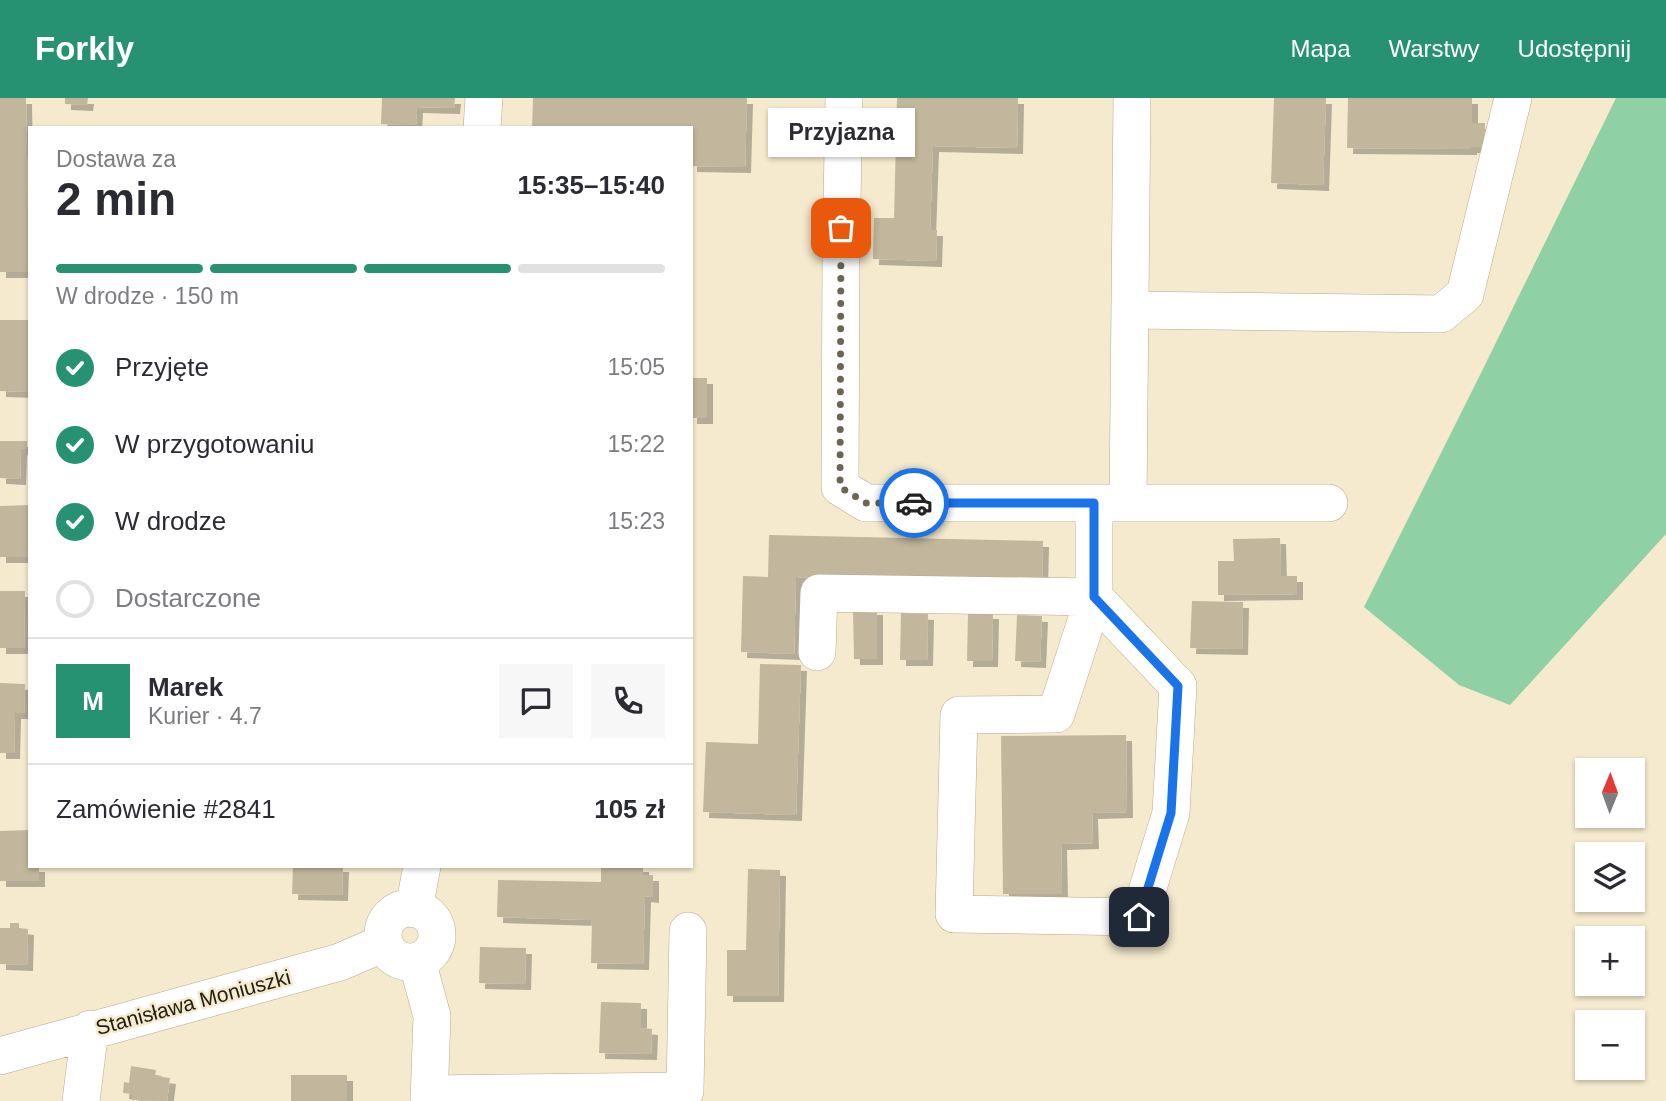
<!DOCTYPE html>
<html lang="pl">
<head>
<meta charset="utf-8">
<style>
	:root { --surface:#fff; --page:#f7f7f7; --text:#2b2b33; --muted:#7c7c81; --line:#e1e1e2; --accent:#269272 }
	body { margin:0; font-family:Helvetica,sans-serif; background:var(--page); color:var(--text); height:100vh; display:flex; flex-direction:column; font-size:26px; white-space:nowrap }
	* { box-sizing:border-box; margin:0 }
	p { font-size:23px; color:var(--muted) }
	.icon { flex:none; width:38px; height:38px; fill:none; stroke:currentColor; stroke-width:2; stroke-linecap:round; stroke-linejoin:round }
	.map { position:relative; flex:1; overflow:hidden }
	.panel { position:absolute; left:28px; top:28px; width:665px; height:742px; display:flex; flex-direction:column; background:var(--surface); border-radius:0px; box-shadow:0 2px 5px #0004 }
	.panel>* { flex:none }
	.needle { width:46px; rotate:1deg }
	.controls { position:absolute; left:1575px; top:660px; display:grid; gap:14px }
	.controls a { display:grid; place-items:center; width:70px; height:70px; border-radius:0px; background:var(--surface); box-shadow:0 2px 5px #0004; font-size:35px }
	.pin { position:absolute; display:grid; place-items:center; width:60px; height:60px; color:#fff; margin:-30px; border-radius:14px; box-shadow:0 4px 10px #0006 }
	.courier { position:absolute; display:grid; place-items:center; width:70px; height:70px; margin:-35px; border:5px solid #1a73e8; border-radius:50%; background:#fff; color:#222; box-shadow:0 2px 9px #0007 }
	.bubble { position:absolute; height:49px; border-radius:0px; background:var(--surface); box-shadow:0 2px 5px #0004; font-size:23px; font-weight:800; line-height:49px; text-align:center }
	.overview em { font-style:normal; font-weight:800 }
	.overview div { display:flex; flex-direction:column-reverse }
	.overview { display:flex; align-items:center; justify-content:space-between; height:119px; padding:0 28px }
	h1 { font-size:46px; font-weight:800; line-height:52px }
	.bar { display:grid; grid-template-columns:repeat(4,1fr); gap:10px 7px; align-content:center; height:84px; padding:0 28px }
	.bar i { height:9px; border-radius:5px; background:var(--line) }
	.bar .selected { background:var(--accent) }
	.bar p { grid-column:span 4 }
	.line { display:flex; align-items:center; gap:18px; padding:0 28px; border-top:2px solid var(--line) }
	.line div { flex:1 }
	.round { display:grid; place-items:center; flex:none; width:74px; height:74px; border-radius:0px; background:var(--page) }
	ol { padding:0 28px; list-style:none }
	li { display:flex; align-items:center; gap:21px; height:77px }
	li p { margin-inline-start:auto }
	li .icon { padding:7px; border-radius:50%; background:var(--accent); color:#fff; stroke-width:4 }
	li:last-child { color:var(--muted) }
	li i { width:38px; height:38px; border:4px solid var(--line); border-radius:50% }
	header { display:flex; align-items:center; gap:42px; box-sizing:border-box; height:98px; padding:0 35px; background:var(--accent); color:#fff }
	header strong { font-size:33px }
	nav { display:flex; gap:38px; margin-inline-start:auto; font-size:24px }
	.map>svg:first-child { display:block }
	.green { fill:#90d0a5 }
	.building { fill:#c2b79c; filter:url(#shadow) }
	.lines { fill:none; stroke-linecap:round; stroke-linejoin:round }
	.minor-casing { stroke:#b5aa8f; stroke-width:38 }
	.minor { stroke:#fff; stroke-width:37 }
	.done { stroke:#6b6554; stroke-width:7; stroke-dasharray:0 12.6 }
	.route { stroke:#1a73e8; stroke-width:9 }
	.labels { text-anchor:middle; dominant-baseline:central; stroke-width:5; stroke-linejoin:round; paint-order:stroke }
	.street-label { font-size:21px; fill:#211d13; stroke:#f5eace }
</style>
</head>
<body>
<header>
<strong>Forkly</strong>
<nav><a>Mapa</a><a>Warstwy</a><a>Udostępnij</a></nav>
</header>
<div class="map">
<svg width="1666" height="1003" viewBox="0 0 1666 1003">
	<defs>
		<filter id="shadow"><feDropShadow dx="6" dy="6" stdDeviation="0" flood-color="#0004"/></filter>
	</defs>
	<rect width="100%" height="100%" fill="#f5eace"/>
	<path class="green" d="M1616,0H1666V436L1510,607L1459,587L1364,509L1482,273Z"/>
	<path class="building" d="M0,0H26L29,174H0Z
		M65,0H88L87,7L65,6Z
		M382,0H455L454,10L417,9L416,27L381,26Z
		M533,0H747L745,69L691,68V30H532Z
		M897,0H1018L1017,50L933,48L930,132H937L936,163L873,161L874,120H894Z
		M1274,0H1326L1323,87L1271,85Z
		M1348,0H1472V25H1485L1484,49H1471V51L1347,50Z
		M0,222H30V294L0,293Z
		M691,280H707V320H691Z
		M0,343H27V351H21L20,381L0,380Z
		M30,407V459H0V408Z
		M769,437L1043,443L1042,484L796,479L794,556L741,554L743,478L768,479Z
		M1280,440L1281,478H1297V496L1218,497V463H1234L1233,441Z
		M0,493H25L24,550H0Z
		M1192,503L1243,504L1242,551L1190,550Z
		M853,511H877V561H854Z
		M901,515L928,516L927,562H900Z
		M968,515H993L992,563H967Z
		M1017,517L1042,518L1040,564L1015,563Z
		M760,566L801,567L796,717L703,714L706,644L758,646Z
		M0,585L25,586L24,615H15L14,655H0Z
		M1126,637L1127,714L1092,715L1093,745L1061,746L1062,796H1003L1001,638Z
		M30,732V768H39V783H0V733Z
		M293,768H343L342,797L292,796Z
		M601,768H643V777H653V799L645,798L643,866L591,865L592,822L497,819L498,782L601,784Z
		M748,771L780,772L778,898H727V852H746Z
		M10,825H19V830L28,831L27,867L0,866V830H10Z
		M480,849L526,850L525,886L479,885Z
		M601,904L641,905V930L652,931L651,956L599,955Z
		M131,968L156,972L155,978L170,980L167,1003L132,1002V996L123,995L124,984L129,985Z
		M291,977H347V1003H291Z"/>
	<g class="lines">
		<g class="minor-casing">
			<path id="minor" d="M844,0L841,156L840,389L866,405H1329
				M482,30L484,0
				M1130,212L1441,216L1465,196L1513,0
				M1128,405L1132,0
				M1094,499L1178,588L1171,715L1139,819L954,816L959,617L1056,616Z
				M817,554L819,495L1094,499V405
				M383 837a27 27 0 1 1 54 0a27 27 0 1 1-54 0Z
				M414,811L422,768
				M417,863L432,918L429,1003
				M0,958L340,864L384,845
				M429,996L685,993L688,833
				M81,1003L90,931"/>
		</g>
		<use href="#minor" class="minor"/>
	</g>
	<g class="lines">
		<path class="done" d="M841,130L840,389L866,405H914"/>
		<path class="route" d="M914,405H1094V499L1178,588L1171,715L1139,819"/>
	</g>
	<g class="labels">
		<g class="street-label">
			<text transform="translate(193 904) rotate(-15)">Stanisława Moniuszki</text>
		</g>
	</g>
</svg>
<div class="controls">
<a><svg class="needle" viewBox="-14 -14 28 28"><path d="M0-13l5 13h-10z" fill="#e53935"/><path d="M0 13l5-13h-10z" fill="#7c7c81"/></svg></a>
<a><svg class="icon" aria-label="layers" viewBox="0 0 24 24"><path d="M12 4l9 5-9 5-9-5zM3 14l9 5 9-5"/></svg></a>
<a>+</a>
<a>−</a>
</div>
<div class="pin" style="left:841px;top:130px;background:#ea580c"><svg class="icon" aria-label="bag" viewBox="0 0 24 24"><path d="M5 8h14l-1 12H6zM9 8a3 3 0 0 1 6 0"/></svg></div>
<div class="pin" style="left:1139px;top:819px;background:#1f2937"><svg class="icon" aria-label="home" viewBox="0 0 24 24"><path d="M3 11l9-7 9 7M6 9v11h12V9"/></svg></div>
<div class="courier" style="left:914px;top:405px"><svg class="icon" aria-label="car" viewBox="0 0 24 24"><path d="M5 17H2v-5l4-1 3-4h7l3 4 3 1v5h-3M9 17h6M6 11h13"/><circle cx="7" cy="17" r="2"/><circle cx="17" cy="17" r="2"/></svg></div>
<div class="bubble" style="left:768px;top:10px;width:147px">Przyjazna</div>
<section class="panel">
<div class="overview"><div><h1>2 min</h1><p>Dostawa za</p></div><em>15:35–15:40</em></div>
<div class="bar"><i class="selected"></i><i class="selected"></i><i class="selected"></i><i></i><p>W drodze · 150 m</p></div>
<ol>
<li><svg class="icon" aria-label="check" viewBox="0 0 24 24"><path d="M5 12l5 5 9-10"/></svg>Przyjęte<p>15:05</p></li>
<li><svg class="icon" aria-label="check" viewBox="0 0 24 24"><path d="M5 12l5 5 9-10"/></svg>W przygotowaniu<p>15:22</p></li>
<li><svg class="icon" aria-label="check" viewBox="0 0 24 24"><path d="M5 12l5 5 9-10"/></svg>W drodze<p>15:23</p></li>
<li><i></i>Dostarczone</li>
</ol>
<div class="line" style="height:126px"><b class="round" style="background:var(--accent);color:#fff">M</b><div><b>Marek</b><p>Kurier · 4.7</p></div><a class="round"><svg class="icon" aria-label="chat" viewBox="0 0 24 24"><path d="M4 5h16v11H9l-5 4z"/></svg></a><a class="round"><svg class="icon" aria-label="phone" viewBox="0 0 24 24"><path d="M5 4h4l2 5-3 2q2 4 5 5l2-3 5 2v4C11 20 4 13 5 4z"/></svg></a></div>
<div class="line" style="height:91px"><div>Zamówienie #2841</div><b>105 zł</b></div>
</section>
</div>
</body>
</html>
